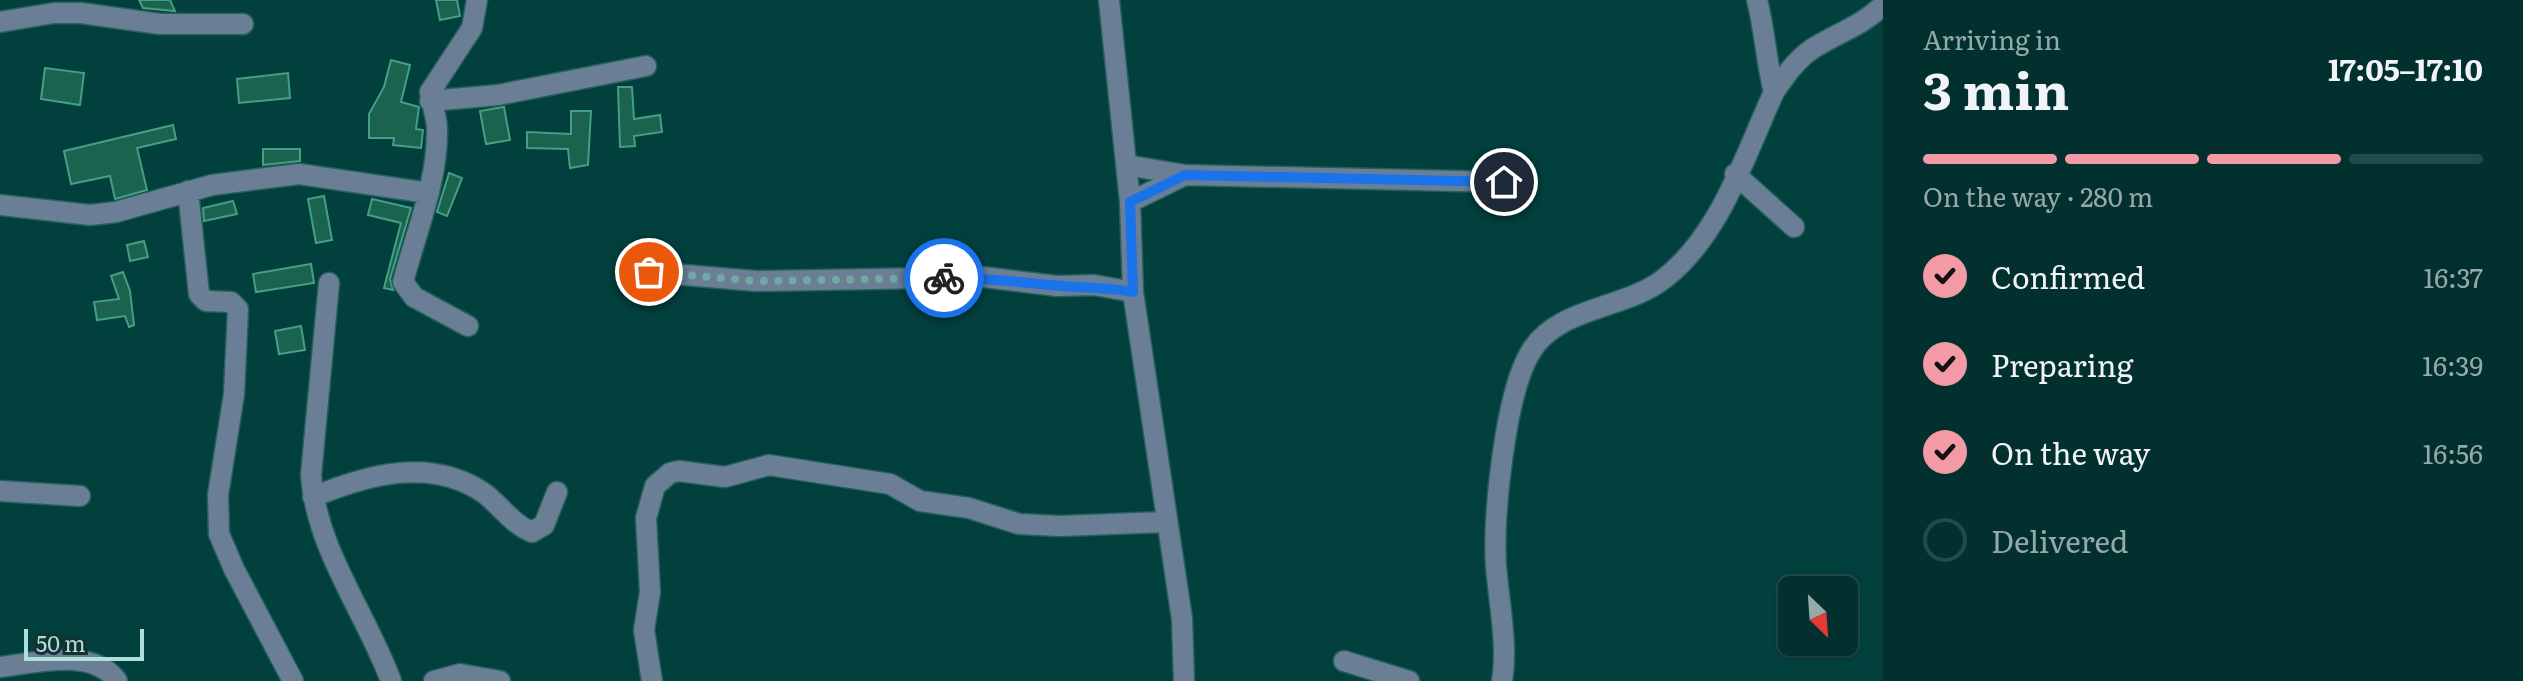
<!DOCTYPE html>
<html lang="en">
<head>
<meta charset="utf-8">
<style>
	:root { --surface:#02302e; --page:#0c3836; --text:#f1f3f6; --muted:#96a9aa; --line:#234b4a; --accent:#f49aa6 }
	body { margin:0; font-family:Literata,serif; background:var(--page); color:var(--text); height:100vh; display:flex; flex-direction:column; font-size:30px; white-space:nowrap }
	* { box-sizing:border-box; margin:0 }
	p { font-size:26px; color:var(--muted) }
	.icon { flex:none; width:44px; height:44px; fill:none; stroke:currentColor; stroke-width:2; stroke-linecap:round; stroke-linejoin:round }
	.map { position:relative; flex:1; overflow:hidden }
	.side { display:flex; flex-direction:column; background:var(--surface); width:640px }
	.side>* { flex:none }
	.needle { width:52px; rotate:155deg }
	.buttons { position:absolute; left:1778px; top:576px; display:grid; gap:16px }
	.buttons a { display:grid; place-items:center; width:80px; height:80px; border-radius:12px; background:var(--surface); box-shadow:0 2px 6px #0004,0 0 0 2px var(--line); font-size:40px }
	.scale { position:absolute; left:24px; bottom:20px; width:120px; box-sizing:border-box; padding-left:8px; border:4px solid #b0dedb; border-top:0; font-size:22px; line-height:28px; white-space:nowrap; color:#b0dedb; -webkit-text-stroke:6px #133332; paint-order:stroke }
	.pin { position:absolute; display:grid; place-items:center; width:68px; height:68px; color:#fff; margin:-34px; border:4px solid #fff; border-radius:50%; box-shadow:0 2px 8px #0007 }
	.courier { position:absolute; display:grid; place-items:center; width:80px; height:80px; margin:-40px; border:6px solid #1a73e8; border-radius:50%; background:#fff; color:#222; box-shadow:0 2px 10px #0007 }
	.summary em { font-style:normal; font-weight:700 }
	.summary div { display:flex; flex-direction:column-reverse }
	.summary { display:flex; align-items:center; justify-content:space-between; height:136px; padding:0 40px }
	h1 { font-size:52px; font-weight:700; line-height:60px }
	.bar { display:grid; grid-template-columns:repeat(4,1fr); gap:12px 8px; align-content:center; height:96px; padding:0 40px }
	.bar i { height:10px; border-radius:6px; background:var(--line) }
	.bar .on { background:var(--accent) }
	.bar p { grid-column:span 4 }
	ol { padding:0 40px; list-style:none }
	li { display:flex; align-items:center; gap:24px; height:88px }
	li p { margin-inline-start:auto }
	li .icon { padding:8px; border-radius:50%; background:var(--accent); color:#111; stroke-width:4 }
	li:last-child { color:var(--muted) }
	li i { width:44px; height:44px; border:4px solid var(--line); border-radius:50% }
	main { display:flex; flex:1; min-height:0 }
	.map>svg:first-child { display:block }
	.building { fill:#1b624f; stroke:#459f84; stroke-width:2 }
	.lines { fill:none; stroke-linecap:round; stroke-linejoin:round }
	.minor-casing { stroke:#25605d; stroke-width:23 }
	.minor { stroke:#6a7f96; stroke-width:20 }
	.done { stroke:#73a7a4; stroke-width:8; stroke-dasharray:0 14.4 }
	.route { stroke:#1a73e8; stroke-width:10 }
</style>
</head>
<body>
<main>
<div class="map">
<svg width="1883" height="681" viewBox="0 0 1883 681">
	<rect width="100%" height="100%" fill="#02403e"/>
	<path class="building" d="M139,0H170L175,11L143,8Z
		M436,0H457L460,16L440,20Z
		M391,60L410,65L401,102L419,107L416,129L423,130L421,148L393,145L394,138H369V114L384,87Z
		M45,68L84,73L80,105L41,99Z
		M288,73L290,98L239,103L237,79Z
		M618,87H632L634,119L660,115L662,132L634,136L635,146L620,147Z
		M504,107L510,140L486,144L480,111Z
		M571,111H591L588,165L570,168L568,149L527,148V132L571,134Z
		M173,125L176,139L137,148L147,190L115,199L110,176L71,184L64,151Z
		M263,149H300V161L263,165Z
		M449,173L462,178L447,216L437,212Z
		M324,196L332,240L316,243L308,199Z
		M372,199L411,208L390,279L393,290L384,288L401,223L368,215Z
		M233,201L237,214L204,221L203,208Z
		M144,241L148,257L130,261L127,245Z
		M311,264L314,283L256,292L253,274Z
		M123,272L130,291L134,325L129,327L125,316L97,320L94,302L119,299L111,276Z
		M301,326L305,350L279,354L275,331Z"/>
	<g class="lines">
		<g class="minor-casing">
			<path id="minor" d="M1109,0L1130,202L1133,292L1182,619L1184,681
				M1757,0C1765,31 1766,61 1774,92
				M0,22L54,13H81L160,24H243
				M430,101L498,95L646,66
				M1126,165L1185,175L1504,182
				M1735,174L1794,227
				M188,191L199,294L206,301L231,302L238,309L234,394L218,495L219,534L234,569L293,681
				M1130,202L1185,175
				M0,205L90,215L116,212L212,185L299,174L429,193
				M649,272L756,281L983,277L1057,286L1094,285L1133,292
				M329,283L311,475C316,549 366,613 391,681
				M468,326L414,297L403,282C416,232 438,181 437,129C437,116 431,104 430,92L472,28L477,0
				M0,491L80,496
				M313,497C369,474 431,457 484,493C500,505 513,525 532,532L544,525L557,492
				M1344,661L1409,681
				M0,667C36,663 93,647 117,681
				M434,681L460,674L500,681
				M652,681L644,630L650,592L646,518L655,486L670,473L679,471L725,477L769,465L890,484L920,501L969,508L1019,524L1060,526L1165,522
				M1502,681C1508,645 1499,603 1496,566C1493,516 1505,395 1530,353C1557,306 1625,310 1665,278C1721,234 1745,155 1774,92C1785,76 1796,60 1812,49C1837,33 1862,26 1883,5"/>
		</g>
		<use href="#minor" class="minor"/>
	</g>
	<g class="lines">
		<path class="done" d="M649,272L756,281L944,278"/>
		<path class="route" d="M944,278C981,277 1015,282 1051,285C1079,288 1105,287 1133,292L1130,202L1185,175L1504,182"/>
	</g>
</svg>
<div class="buttons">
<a><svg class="needle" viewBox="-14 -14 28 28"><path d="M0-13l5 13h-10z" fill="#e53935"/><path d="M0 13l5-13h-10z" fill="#96a9aa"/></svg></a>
</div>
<div class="scale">50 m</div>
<div class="pin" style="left:649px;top:272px;background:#ea580c"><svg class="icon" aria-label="bag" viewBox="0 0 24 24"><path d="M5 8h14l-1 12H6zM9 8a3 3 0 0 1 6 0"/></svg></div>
<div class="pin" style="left:1504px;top:182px;background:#1f2937"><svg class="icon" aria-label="home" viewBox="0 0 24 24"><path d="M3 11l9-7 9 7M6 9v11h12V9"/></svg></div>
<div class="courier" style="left:944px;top:278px"><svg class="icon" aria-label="bike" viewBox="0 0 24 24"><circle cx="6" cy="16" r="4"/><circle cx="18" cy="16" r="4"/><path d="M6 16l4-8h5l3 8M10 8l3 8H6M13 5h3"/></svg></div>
</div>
<section class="side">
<div class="summary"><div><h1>3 min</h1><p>Arriving in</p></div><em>17:05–17:10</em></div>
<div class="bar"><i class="on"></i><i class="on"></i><i class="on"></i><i></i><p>On the way · 280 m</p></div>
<ol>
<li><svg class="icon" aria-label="check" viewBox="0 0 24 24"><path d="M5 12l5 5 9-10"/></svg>Confirmed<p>16:37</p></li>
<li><svg class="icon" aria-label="check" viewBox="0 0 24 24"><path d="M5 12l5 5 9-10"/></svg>Preparing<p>16:39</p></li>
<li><svg class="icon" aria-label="check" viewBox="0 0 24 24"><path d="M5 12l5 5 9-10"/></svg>On the way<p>16:56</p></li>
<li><i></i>Delivered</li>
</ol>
</section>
</main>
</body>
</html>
